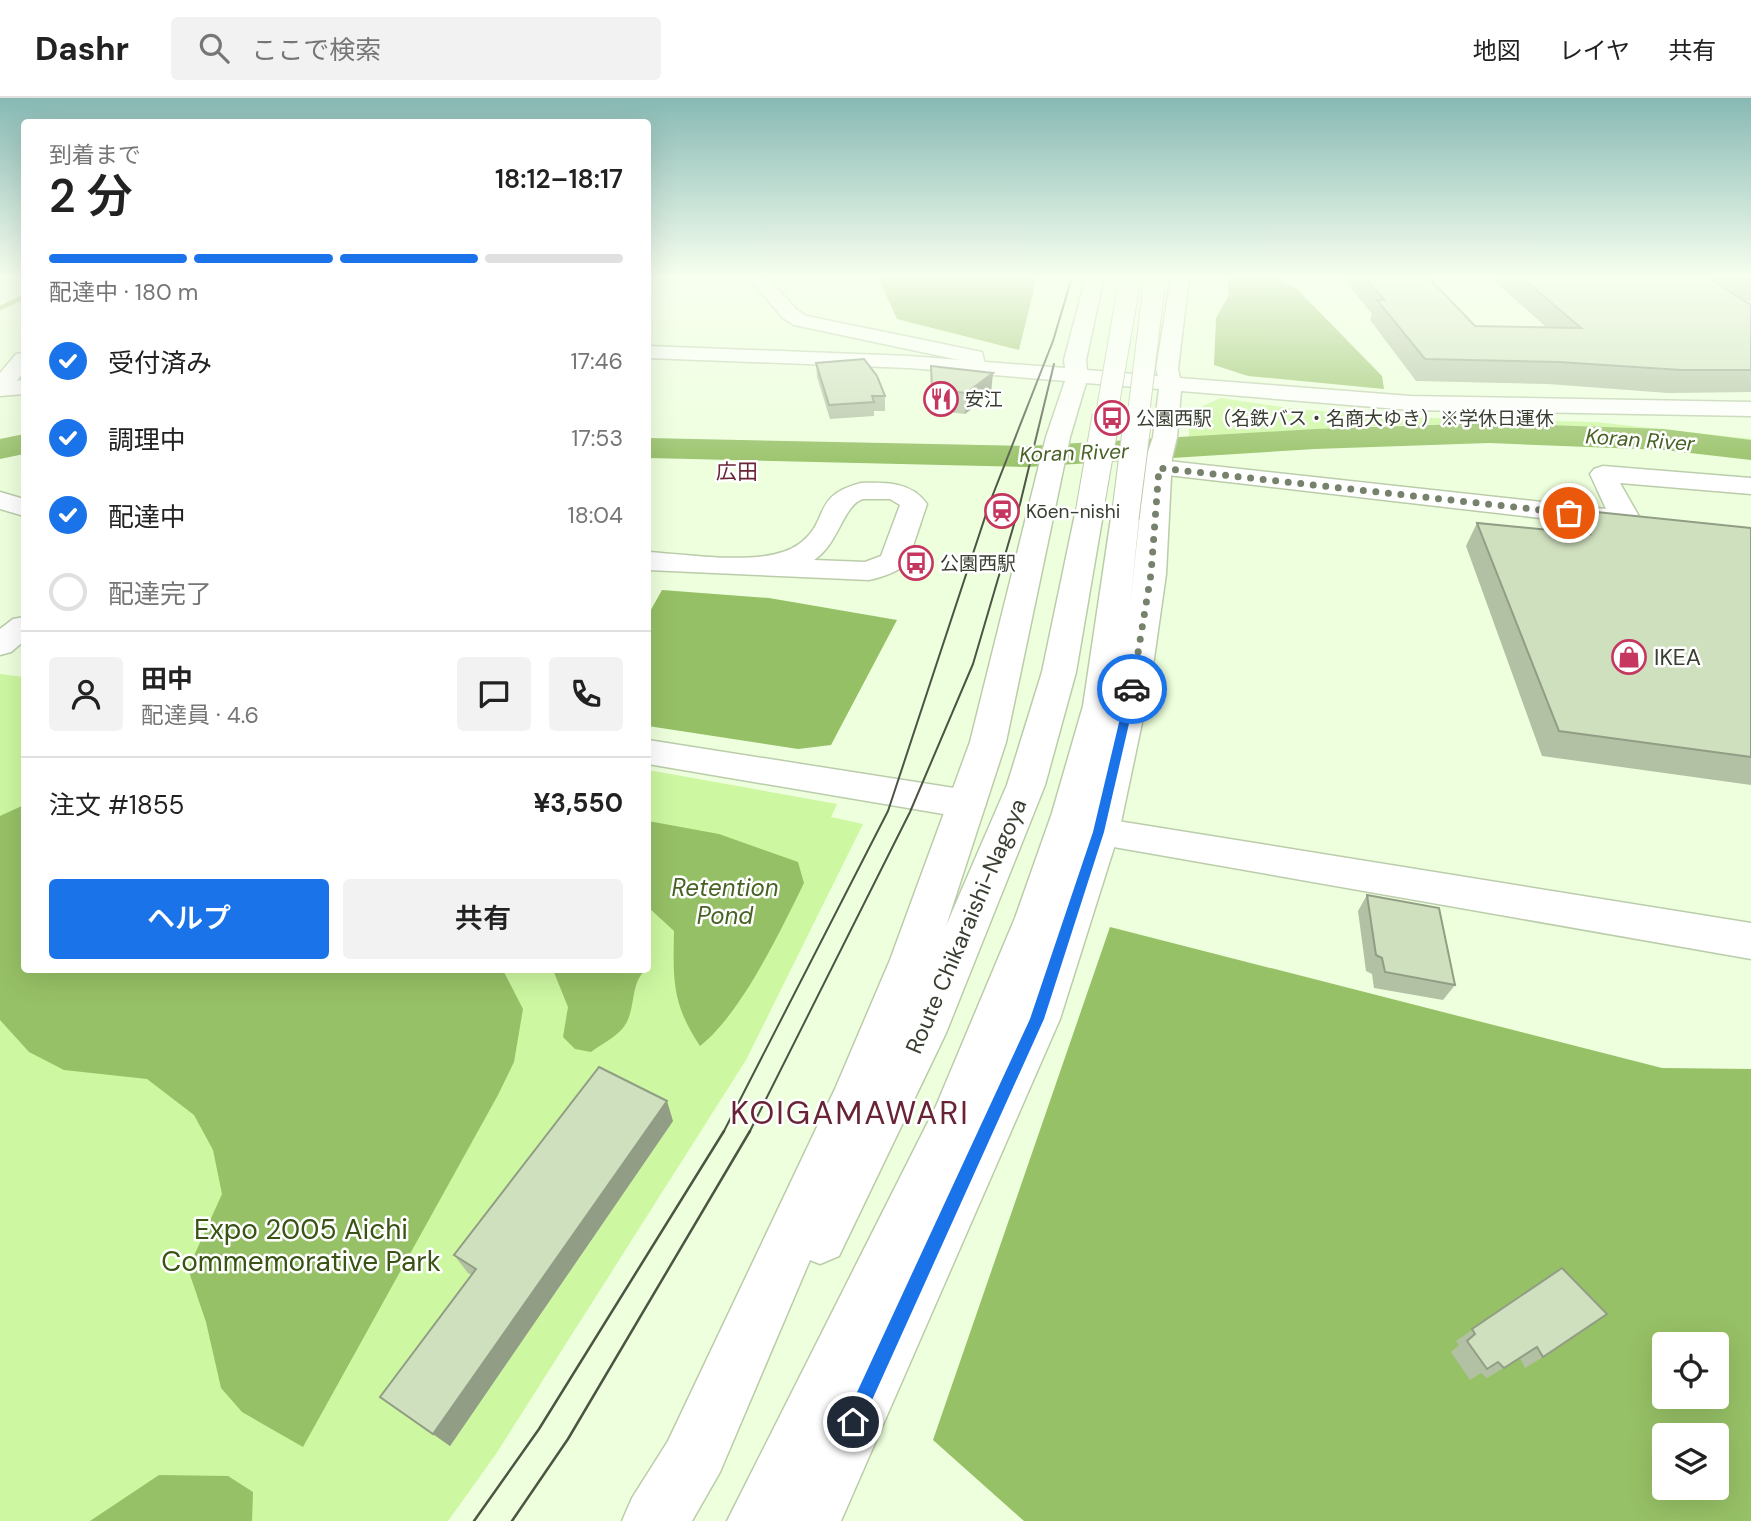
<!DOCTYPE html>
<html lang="ja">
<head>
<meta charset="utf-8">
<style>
	:root { --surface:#fff; --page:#f2f2f2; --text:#222; --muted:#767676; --line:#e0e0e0; --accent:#1a73e8 }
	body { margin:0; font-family:"DM Sans","Noto Sans JP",sans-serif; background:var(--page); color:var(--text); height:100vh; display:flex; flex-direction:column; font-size:26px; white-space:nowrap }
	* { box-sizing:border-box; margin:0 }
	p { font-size:23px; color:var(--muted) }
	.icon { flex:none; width:38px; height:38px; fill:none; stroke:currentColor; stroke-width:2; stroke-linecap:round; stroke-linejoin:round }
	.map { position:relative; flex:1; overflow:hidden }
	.drawer { position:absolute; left:21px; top:21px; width:630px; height:854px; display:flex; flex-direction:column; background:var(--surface); border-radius:7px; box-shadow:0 7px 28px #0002 }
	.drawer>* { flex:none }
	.fabs { position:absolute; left:1652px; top:1234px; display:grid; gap:14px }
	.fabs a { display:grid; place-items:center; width:77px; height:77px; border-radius:7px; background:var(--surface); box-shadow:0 7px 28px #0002; font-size:35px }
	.pin { position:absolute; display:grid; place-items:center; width:60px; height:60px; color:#fff; margin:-30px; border:4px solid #fff; border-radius:50%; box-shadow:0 2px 7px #0007 }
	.courier { position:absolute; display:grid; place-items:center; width:70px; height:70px; margin:-35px; border:5px solid #1a73e8; border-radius:50%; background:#fff; color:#222; box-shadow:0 2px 9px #0007 }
	.summary em { font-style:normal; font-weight:600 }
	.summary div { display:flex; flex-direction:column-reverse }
	.summary { display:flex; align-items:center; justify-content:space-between; height:119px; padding:0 28px }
	h1 { font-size:46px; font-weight:600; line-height:52px }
	.bar { display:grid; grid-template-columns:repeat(4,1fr); gap:10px 7px; align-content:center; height:84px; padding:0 28px }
	.bar i { height:9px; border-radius:5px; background:var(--line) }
	.bar .current { background:var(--accent) }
	.bar p { grid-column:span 4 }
	.line { display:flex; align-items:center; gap:18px; padding:0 28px; border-top:2px solid var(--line) }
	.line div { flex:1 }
	.round { display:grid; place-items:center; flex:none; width:74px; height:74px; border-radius:7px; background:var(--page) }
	ol { padding:0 28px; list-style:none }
	li { display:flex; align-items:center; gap:21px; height:77px }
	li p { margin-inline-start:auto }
	li .icon { padding:7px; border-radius:50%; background:var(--accent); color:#fff; stroke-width:4 }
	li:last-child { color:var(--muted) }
	li i { width:38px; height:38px; border:4px solid var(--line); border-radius:50% }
	.button { display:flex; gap:14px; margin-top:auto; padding:14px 28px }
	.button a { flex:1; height:80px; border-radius:7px; background:var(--accent); color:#fff; font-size:28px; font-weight:600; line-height:80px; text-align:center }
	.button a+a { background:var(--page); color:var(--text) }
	header { display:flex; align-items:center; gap:42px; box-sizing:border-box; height:98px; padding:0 35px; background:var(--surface); border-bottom:2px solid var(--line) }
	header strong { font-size:33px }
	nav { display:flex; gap:38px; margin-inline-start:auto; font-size:24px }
	.search { width:490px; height:63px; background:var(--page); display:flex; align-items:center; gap:18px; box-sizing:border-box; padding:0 24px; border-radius:7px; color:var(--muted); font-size:26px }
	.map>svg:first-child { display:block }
	.green { fill:#cdf7a1 }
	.forest { fill:#97c166; fill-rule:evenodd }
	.water { fill:#96c065 }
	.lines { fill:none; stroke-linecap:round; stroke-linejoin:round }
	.stream { stroke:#96c065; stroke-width:4.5 }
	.river { fill:#96c065; fill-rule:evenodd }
	.minor-casing { stroke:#bbccab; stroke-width:3 }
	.major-casing { stroke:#bbccab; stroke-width:3 }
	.minor { fill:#fff; fill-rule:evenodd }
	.major { fill:#fff; fill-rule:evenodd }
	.tram-far1 { stroke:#4c5444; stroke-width:2 }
	.tram { stroke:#4c5444; stroke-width:2.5 }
	.major-bridge-far1-casing { stroke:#bbccab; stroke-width:23; stroke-linecap:butt }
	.major-bridge-casing { stroke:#bbccab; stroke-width:29; stroke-linecap:butt }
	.major-bridge-far1 { stroke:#fff; stroke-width:21 }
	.major-bridge { stroke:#fff; stroke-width:27 }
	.wall { fill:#b2c1a3 }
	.shaded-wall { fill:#919d85 }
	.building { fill:#cfe0be; stroke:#919d85; stroke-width:2 }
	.route { fill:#1a73e8 }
	.done { stroke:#77826d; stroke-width:7; stroke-dasharray:0 12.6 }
	.labels { text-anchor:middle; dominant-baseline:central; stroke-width:5; stroke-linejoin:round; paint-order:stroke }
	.far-poi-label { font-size:19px; fill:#383f31; stroke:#fff; text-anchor:start }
	.far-water-label { font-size:21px; font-style:italic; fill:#476224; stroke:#fff }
	.far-quarter-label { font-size:21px; fill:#682334; stroke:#fff }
	.poi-label { font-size:23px; fill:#383f31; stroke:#fff; text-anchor:start }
	.street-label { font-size:23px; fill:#383f31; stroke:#fff }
	.water-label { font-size:24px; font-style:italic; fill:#476224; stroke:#fff }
	.near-park-label { font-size:28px; fill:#385313; stroke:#fff }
	.near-quarter-label { font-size:32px; letter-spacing:2px; fill:#682334; stroke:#fff }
</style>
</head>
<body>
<header>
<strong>Dashr</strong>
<div class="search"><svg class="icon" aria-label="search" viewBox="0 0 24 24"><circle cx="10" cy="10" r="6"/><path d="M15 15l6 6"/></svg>ここで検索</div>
<nav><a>地図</a><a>レイヤ</a><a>共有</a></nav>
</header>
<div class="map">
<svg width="1751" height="1423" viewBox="0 0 1751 1423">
	<rect width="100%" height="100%" fill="#edffdc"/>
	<path class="green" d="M1221,300L1296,311L1396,319L1596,324L1751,341V348C1637,331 1522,325 1406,327C1334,329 1261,336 1189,341V314Z
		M0,576L24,579V872H648V672L837,706L831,719L863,726L746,962L496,1356L448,1423H0Z"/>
	<path class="forest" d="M878,179H1037L1019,252L897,221Z
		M1227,179H1277L1296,190L1382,278L1384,291L1248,278L1214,267L1216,220L1229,197Z
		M24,707V872H503L523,911L514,964L498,997L303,1349L242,1314L221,1290L206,1224L188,1171L222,1096L213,1052L194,1017L147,981L64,972L29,954L0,922V718Z
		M1110,829L1662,970L1751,971V1423H1024L933,1342ZM1664,1246H1717V1298H1664ZM1664,1337H1717V1390H1664Z
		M553,872H645C629,888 637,912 623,930C616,939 600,947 591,954L575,951L563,939L568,909Z
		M159,1377L228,1378L253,1394L252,1423H90Z"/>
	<path class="water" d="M662,492L769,500L897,522L831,647L798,651L648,628V517Z
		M648,723L719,736L798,764L804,785C781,832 741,916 700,948C672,906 673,883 674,833L648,809Z"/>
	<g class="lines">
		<path class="stream" d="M0,210L24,199"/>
		<path class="river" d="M1489,325L1664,331L1751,342V362L1664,352L1489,345L1315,351L1027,369L648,360V340L1027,348L1315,331Z
			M24,336V356L0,361V341Z"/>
		<g class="minor-casing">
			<path id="minor" d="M748,179H767L797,212L807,218L982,254L986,270L975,277L967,275L964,263L794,227L783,220Z
				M24,255V274L8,294L0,296V275L16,256Z
				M1159,362L1606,411L1590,376L1594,371L1603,368L1751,380V396L1620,385L1641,422L1637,428L1627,430L1150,375L1146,370L1150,365Z
				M861,385C886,384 912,384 927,406L908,463C900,474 882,479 869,482L648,472V454C687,456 767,470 799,446C831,423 810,398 861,385ZM863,401H890L900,407L881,458L865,464L814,462C839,446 843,407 863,401Z
				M0,394L24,401V418L0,411Z
				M24,519V543L11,554L0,557V531L13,521Z
				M648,642L967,692L981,696L986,706L981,716L967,720L648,666Z
				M1099,720L1751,825V861L1085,744L1079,734L1085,724Z"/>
		</g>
		<g class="major-casing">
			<path id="major" d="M1086,179H1104L1086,262L1087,272L1158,278L1156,271L1171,179H1189L1178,271L1180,280L1410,298L1751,304V318L1410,312L1181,293L1177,339L1172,360L1166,476L1151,582L1119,734L1060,921L841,1423H727L936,1008L1015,820L1052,715L1083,608L1111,420L1115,414H1135L1139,420L1130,508L1146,360L1153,339L1159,291L1086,285L1070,339L1006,644L946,828L1007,687L1042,574L1075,416L1079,410H1099L1103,416L1076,574L1045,687L946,935L839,1158L820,1166L810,1162L720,1374L692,1423H622L632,1400L668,1343L835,991L890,862L970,644L1046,339L1065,283L909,270L648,260V248L909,258L1065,270L1064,262Z
				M24,282V296L0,298V284Z"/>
		</g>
		<use href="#minor" class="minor"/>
		<use href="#major" class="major"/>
		<path class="tram-far1" d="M723,1035L888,713L990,404L1053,243L1072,179
			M749,1035L910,714L973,566L1020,406L1054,266"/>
		<path class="tram" d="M474,1423L539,1331L724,1033
			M512,1423L568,1341L750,1033"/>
		<g class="major-bridge-far1-casing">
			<path id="major-bridge-far1" d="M1106,320L1129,186
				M1138,320L1154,188"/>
		</g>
		<g class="major-bridge-casing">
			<path id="major-bridge" d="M1089,416L1106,318
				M1125,420L1138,318"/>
		</g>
		<use href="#major-bridge-far1" class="major-bridge-far1"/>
		<use href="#major-bridge" class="major-bridge"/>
	</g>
	<path class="wall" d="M1428,179L1475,228L1546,229L1490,179H1751V201L1750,203L1744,202L1751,207V294L1668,295L1548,286L1416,283L1370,222L1372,216L1343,180Z
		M816,265L885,298V313H874V318L830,321L817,279Z
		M931,268L991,296L965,316L931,312Z
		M1577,412L1751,430V687L1542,658L1466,448L1477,425L1565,434Z
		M1367,797L1455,887L1443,902L1374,890L1372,876L1366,873L1358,813Z
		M673,1023L450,1348L380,1299L472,1177L468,1175L454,1157Z
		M1562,1170L1543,1259L1525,1270L1520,1260L1487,1280L1481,1275L1470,1282L1451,1254L1459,1247L1456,1243Z"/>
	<path class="shaded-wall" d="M993,275L991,296L965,316L966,295Z
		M667,1003L673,1023L450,1348L433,1336Z"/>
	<path class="building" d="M1365,179H1428L1475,228L1581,230L1521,179H1751V182H1711L1751,207V272H1681L1559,264L1425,261L1377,202H1384Z
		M864,261L877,278L885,298H872L874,304L829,307L816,265Z
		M931,268L993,275L966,295L932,291Z
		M1577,412L1751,430V659L1559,633L1477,425L1590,436Z
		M1367,797L1439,810L1455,887L1385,874L1382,860L1376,857Z
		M599,969L667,1003L433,1336L380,1299L476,1171L454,1157Z
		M1562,1170L1607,1216L1543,1259L1537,1249L1504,1270L1498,1264L1487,1271L1467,1243L1475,1236L1472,1231Z"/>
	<linearGradient id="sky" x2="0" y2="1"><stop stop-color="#87b9b4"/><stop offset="0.47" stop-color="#f7ffef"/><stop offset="1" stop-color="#f7ffef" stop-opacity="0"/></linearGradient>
	<rect width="1751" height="379" fill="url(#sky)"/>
	<path class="route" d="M1132,588L1137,591L1104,734L1044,921L859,1331L853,1333L846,1331L844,1324L846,1318L1030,921L1093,734L1127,591Z"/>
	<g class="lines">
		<path class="done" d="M1132,591L1151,476L1159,370L1569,415"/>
	</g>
	<defs>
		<g id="restaurant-ring" transform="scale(1.75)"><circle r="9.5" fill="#fff" stroke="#c63760" stroke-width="1.5"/><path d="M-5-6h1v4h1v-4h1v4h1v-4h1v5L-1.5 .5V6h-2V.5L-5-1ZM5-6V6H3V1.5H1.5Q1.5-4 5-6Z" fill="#c63760"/></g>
		<g id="bus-ring" transform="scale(1.75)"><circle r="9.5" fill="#fff" stroke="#c63760" stroke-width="1.5"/><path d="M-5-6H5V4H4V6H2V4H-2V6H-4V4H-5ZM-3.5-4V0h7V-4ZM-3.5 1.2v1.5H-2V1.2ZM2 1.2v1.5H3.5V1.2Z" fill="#c63760"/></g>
		<g id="station-ring" transform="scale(1.75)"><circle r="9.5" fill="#fff" stroke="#c63760" stroke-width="1.5"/><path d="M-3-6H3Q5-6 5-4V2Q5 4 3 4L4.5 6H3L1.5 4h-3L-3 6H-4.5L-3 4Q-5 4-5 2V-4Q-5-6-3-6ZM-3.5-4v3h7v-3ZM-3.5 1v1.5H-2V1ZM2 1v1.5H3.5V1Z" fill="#c63760"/></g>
		<g id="shop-ring" transform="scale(1.75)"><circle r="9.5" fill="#fff" stroke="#c63760" stroke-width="1.5"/><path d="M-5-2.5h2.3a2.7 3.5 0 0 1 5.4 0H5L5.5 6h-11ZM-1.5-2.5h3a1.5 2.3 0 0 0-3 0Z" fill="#c63760"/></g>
	</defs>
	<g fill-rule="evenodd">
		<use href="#restaurant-ring" x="941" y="301"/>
		<use href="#bus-ring" x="1112" y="320"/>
		<use href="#station-ring" x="1002" y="413"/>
		<use href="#bus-ring" x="916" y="465"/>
		<use href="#shop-ring" x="1629" y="559"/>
	</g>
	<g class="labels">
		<g class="far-poi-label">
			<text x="965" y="301">安江</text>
			<text x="1136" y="320">公園西駅（名鉄バス・名商大ゆき）※学休日運休</text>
			<text x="1026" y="413">Kōen-nishi</text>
			<text x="940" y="465">公園西駅</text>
		</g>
		<g class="far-water-label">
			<text transform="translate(1640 342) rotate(4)">Koran River</text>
			<text transform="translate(1074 355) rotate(-2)">Koran River</text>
		</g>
		<g class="far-quarter-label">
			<text x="737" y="374">広田</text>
		</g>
		<g class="poi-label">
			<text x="1654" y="559">IKEA</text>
		</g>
		<g class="street-label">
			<text transform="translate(966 828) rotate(-67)">Route Chikaraishi-Nagoya</text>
		</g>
		<g class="water-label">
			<text x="725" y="789">Retention<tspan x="725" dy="28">Pond</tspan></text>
		</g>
		<g class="near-park-label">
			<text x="301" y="1131">Expo 2005 Aichi<tspan x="301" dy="32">Commemorative Park</tspan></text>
		</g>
		<g class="near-quarter-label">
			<text x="850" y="1015">KOIGAMAWARI</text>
		</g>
	</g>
</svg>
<div class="fabs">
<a><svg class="icon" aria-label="locate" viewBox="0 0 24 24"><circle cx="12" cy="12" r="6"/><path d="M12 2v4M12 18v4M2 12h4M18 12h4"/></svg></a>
<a><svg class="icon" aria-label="layers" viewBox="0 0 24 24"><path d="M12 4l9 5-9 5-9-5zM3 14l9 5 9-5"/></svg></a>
</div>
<div class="pin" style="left:1569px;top:415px;background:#ea580c"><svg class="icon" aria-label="bag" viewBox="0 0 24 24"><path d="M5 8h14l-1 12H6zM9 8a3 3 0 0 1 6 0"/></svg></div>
<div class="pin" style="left:853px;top:1324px;background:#1f2937"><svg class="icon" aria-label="home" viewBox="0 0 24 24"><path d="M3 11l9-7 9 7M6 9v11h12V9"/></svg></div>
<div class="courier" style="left:1132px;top:591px"><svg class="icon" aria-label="car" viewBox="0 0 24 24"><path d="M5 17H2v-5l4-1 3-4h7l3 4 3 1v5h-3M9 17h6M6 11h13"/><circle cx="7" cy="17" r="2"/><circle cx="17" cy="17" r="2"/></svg></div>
<section class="drawer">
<div class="summary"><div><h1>2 分</h1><p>到着まで</p></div><em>18:12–18:17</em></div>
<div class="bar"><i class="current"></i><i class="current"></i><i class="current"></i><i></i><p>配達中 · 180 m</p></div>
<ol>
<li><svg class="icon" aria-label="check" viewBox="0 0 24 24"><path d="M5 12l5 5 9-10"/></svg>受付済み<p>17:46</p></li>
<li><svg class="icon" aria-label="check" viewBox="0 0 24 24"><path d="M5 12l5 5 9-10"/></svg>調理中<p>17:53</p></li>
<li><svg class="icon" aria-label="check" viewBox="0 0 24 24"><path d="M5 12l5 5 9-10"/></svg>配達中<p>18:04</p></li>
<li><i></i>配達完了</li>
</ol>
<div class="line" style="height:126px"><a class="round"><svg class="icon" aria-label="person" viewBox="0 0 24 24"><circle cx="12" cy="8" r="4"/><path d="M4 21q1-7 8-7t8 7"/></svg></a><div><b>田中</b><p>配達員 · 4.6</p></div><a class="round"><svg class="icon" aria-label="chat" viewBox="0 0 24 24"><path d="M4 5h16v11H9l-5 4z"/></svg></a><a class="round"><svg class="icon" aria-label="phone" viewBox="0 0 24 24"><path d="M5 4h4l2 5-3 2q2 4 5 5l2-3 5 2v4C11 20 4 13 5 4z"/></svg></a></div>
<div class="line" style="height:91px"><div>注文 #1855</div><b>¥3,550</b></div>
<div class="button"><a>ヘルプ</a><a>共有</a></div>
</section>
</div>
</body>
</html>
